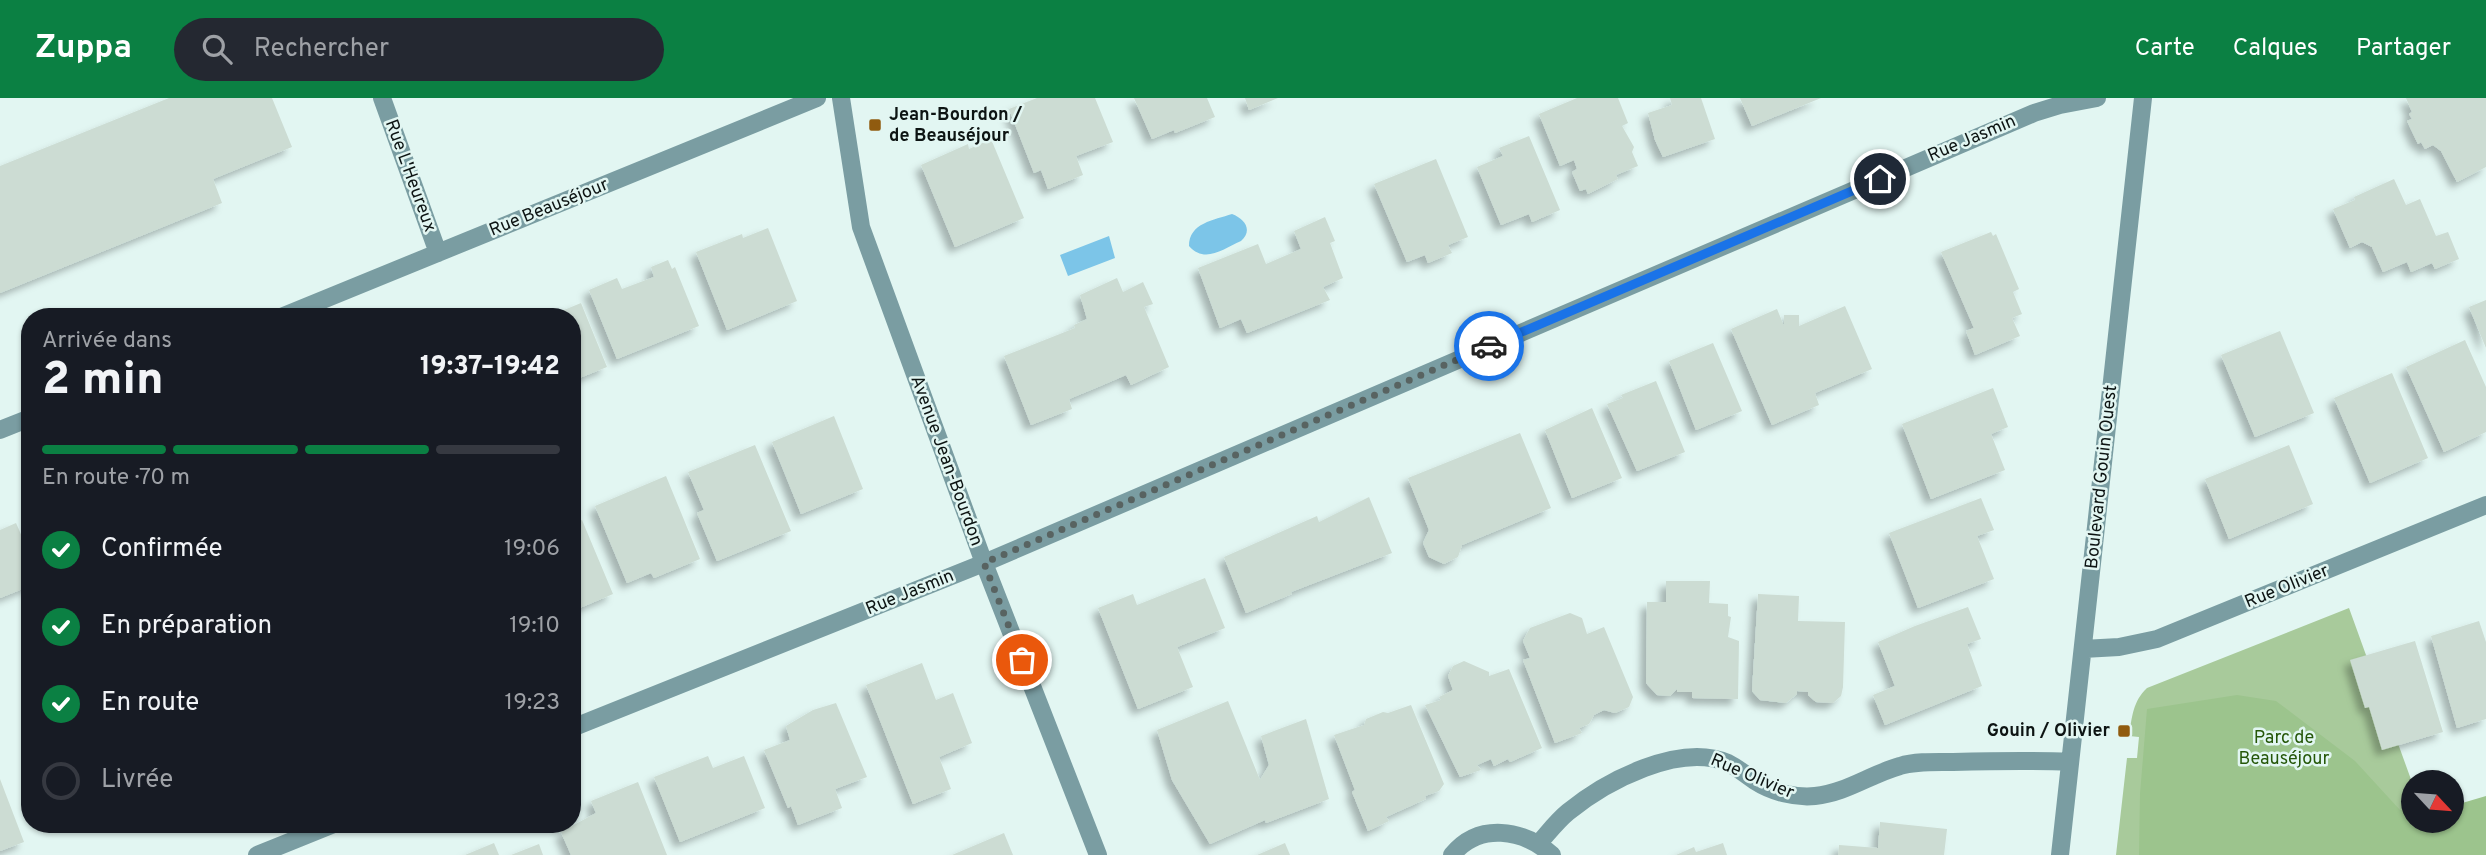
<!DOCTYPE html>
<html lang="fr">
<head>
<meta charset="utf-8">
<style>
	:root { --surface:#171b24; --page:#242831; --text:#f1f3f6; --muted:#9ea1a6; --line:#363941; --accent:#0b8043 }
	body { margin:0; font-family:Overpass,sans-serif; background:var(--page); color:var(--text); height:100vh; display:flex; flex-direction:column; font-size:26px; white-space:nowrap }
	* { box-sizing:border-box; margin:0 }
	p { font-size:23px; color:var(--muted) }
	.icon { flex:none; width:38px; height:38px; fill:none; stroke:currentColor; stroke-width:2; stroke-linecap:round; stroke-linejoin:round }
	.map { position:relative; flex:1; overflow:hidden }
	.sheet { position:absolute; left:21px; top:210px; width:560px; height:525px; display:flex; flex-direction:column; background:var(--surface); border-radius:28px; box-shadow:0 2px 5px #0004 }
	.sheet>* { flex:none }
	.needle { width:46px; rotate:116deg }
	.buttons { position:absolute; left:2401px; top:672px; display:grid; gap:14px }
	.buttons a { display:grid; place-items:center; width:63px; height:63px; border-radius:50%; background:var(--surface); box-shadow:0 2px 5px #0004; font-size:35px }
	.pin { position:absolute; display:grid; place-items:center; width:60px; height:60px; color:#fff; margin:-30px; border:4px solid #fff; border-radius:50%; box-shadow:0 2px 7px #0007 }
	.courier { position:absolute; display:grid; place-items:center; width:70px; height:70px; margin:-35px; border:5px solid #1a73e8; border-radius:50%; background:#fff; color:#222; box-shadow:0 2px 9px #0007 }
	.headline em { font-style:normal; font-weight:800 }
	.headline div { display:flex; flex-direction:column-reverse }
	.headline { display:flex; align-items:center; justify-content:space-between; height:119px; padding:0 21px }
	h1 { font-size:46px; font-weight:800; line-height:52px }
	.bar { display:grid; grid-template-columns:repeat(4,1fr); gap:10px 7px; align-content:center; height:84px; padding:0 21px }
	.bar i { height:9px; border-radius:5px; background:var(--line) }
	.bar .selected { background:var(--accent) }
	.bar p { grid-column:span 4 }
	ol { padding:0 21px; list-style:none }
	li { display:flex; align-items:center; gap:21px; height:77px }
	li p { margin-inline-start:auto }
	li .icon { padding:7px; border-radius:50%; background:var(--accent); color:#fff; stroke-width:4 }
	li:last-child { color:var(--muted) }
	li i { width:38px; height:38px; border:4px solid var(--line); border-radius:50% }
	header { display:flex; align-items:center; gap:42px; box-sizing:border-box; height:98px; padding:0 35px; background:var(--accent); color:#fff }
	header strong { font-size:33px }
	nav { display:flex; gap:38px; margin-inline-start:auto; font-size:24px }
	.search { width:490px; height:63px; background:var(--page); display:flex; align-items:center; gap:18px; box-sizing:border-box; padding:0 24px; border-radius:38px; color:var(--muted); font-size:26px }
	.map>svg:first-child { display:block }
	.green { fill:#a8ca9b }
	.forest { fill:#9cc48d }
	.water { fill:#7cc5e8 }
	.building { fill:#ccdcd3; filter:url(#shadow) }
	.lines { fill:none; stroke-linecap:round; stroke-linejoin:round }
	.minor { stroke:#7a9da2; stroke-width:18 }
	.done { stroke:#586361; stroke-width:7; stroke-dasharray:0 12.6 }
	.route { stroke:#1a73e8; stroke-width:9 }
	.poi-dot { fill:#905b0f; stroke:#e2f6f2; stroke-width:2.5 }
	.labels { text-anchor:middle; dominant-baseline:central; stroke-width:5; stroke-linejoin:round; paint-order:stroke }
	.poi-label { font-size:18px; font-weight:bold; fill:#0d1413; stroke:#e2f6f2; text-anchor:start }
	.street-label { font-size:18px; fill:#0d1413; stroke:#e2f6f2 }
	.park-label { font-size:18px; fill:#255708; stroke:#e2f6f2 }
</style>
</head>
<body>
<header>
<strong>Zuppa</strong>
<div class="search"><svg class="icon" aria-label="search" viewBox="0 0 24 24"><circle cx="10" cy="10" r="6"/><path d="M15 15l6 6"/></svg>Rechercher</div>
<nav><a>Carte</a><a>Calques</a><a>Partager</a></nav>
</header>
<div class="map">
<svg width="2486" height="757" viewBox="0 0 2486 757">
	<defs>
		<filter id="shadow"><feDropShadow dx="-6" dy="6" stdDeviation="3.5" flood-color="#0004"/></filter>
	</defs>
	<rect width="100%" height="100%" fill="#e2f6f2"/>
	<path class="green" d="M2349,510L2413,687V723L2486,757H2116L2127,660H2137L2139,639L2129,638C2132,619 2133,603 2147,590Z"/>
	<path class="forest" d="M2237,597L2276,603L2355,663L2400,712H2413V723H2452V708L2486,698V757H2139L2140,696L2147,611Z"/>
	<path class="water" d="M1232,116C1245,121 1253,132 1241,143C1223,151 1205,166 1189,148C1189,125 1214,122 1232,116Z
		M1109,138L1115,160L1068,178L1060,157Z"/>
	<path class="building" d="M169,0H272L292,49L213,81L222,105L0,195V68Z
		M1037,0H1095L1113,44L1076,58L1083,77L1048,91L1041,72L1034,75L1009,11Z
		M1134,0H1207L1215,19L1175,35L1174,32L1152,41Z
		M1245,0H1278L1249,12Z
		M1577,0H1618L1628,25L1622,28L1634,49L1632,54L1638,68L1616,77L1618,81L1588,96L1586,91L1580,93L1572,74L1577,71L1574,62L1560,68L1539,16Z
		M1670,0H1701L1715,41L1663,59L1655,42L1648,15L1672,7Z
		M1740,0H1821L1752,28Z
		M2406,0H2486V69L2457,84L2441,53L2433,47L2425,51L2421,44L2418,46L2407,23L2412,21L2409,16L2412,14Z
		M1529,38L1560,112L1532,124L1529,116L1501,127L1477,69L1503,58L1499,50Z
		M991,41L1024,120L955,149L921,67L968,46L969,51Z
		M1436,61L1468,139L1448,147L1452,155L1428,165L1425,157L1407,164L1374,86Z
		M2394,81L2406,107L2420,101L2436,138L2448,134L2459,161L2435,171L2432,165L2411,174L2407,164L2383,174L2372,149L2362,144L2350,150L2333,111L2355,102L2354,99Z
		M1325,119L1335,143L1330,145L1343,180L1323,189L1330,202L1247,235L1241,221L1220,230L1198,170L1258,146L1266,166L1301,151L1294,133Z
		M768,130L797,203L727,232L696,154L742,136L743,140Z
		M1991,134L1993,138L1996,136L2019,191L2013,194L2022,216L2012,220L2020,238L1975,257L1966,233L1974,230L1941,154Z
		M668,162L672,171L675,169L699,228L617,261L589,192L617,180L622,191L654,179L651,169Z
		M1117,180L1123,194L1143,184L1153,206L1144,209L1169,269L1131,287L1126,277L1098,289L1069,301L1072,311L1031,327L1004,258L1075,230L1074,227L1087,221L1080,197Z
		M2486,202V250L2469,209Z
		M581,205L607,269L572,283V219H547Z
		M1845,208L1872,271L1815,295L1819,307L1772,327L1731,231L1777,211L1784,228V217H1799V228Z
		M2280,233L2314,315L2255,339L2221,257Z
		M2465,242L2486,289V334L2444,354L2406,269Z
		M1713,245L1742,313L1696,332L1669,263Z
		M2392,275L2428,360L2370,385L2334,300Z
		M1656,283L1685,354L1637,373L1607,306L1623,300L1621,297Z
		M1993,290L2008,329L1991,336L2005,372L1931,401L1902,326Z
		M1592,310L1622,380L1572,400L1545,332Z
		M834,318L863,391L801,416L772,344Z
		M1520,335L1551,410L1462,447L1458,459L1444,466L1429,459L1423,445L1429,432L1408,380Z
		M755,347L791,433L717,463L697,415L704,412L688,374Z
		M2289,347L2313,406L2229,441L2205,381Z
		M666,378L700,461L654,480L651,475L627,485L595,408Z
		M1369,399L1392,455L1291,494L1292,496L1246,515L1224,459L1317,418L1319,424Z
		M1981,400L1994,432L1977,438L1994,481L1918,510L1889,435Z
		M582,422L613,496L575,512L572,506V426Z
		M16,425L30,457V488L0,500V432Z
		M1205,480L1225,530L1177,549L1193,589L1138,611L1098,510L1133,496L1137,507Z
		M1666,483H1710L1709,505L1728,506V518L1731,519L1728,539L1739,543L1738,601L1692,600V594H1677V591L1670,598L1657,597L1646,585L1647,504H1666Z
		M1758,496L1799,498L1798,523L1845,524L1843,589L1841,598L1833,605L1816,604L1808,597V594L1797,593V596L1786,605L1760,602L1752,593Z
		M1968,509L1981,541L1967,546L1982,588L1885,627L1873,597L1895,588L1878,544L1915,528Z
		M1570,515L1582,520L1587,536L1604,529L1633,599L1629,609L1615,615L1604,612L1594,617L1589,626L1579,630L1582,635L1555,645L1523,562L1530,560L1523,543L1530,530Z
		M2479,523L2486,544V621L2457,630L2431,538Z
		M2415,543L2443,634L2382,652L2369,609L2365,610L2350,562Z
		M1464,563L1489,574V578L1509,571L1542,650L1510,664L1508,661L1494,668L1491,661L1477,667L1481,672L1460,679L1425,607L1441,602L1439,599L1453,592L1448,578L1453,568Z
		M922,565L936,602L953,595L972,645L939,659L951,691L913,706L866,587Z
		M1228,603L1260,682L1269,667L1261,638L1306,621L1329,701L1266,725L1265,722L1210,746L1172,682L1157,632Z
		M836,605L867,679L835,691L842,710L798,727L791,708L788,710L764,652L790,642L786,628L813,612Z
		M1411,607L1444,686L1439,693L1425,698L1426,701L1386,719L1389,723L1368,733L1352,694L1355,692L1334,637L1364,627L1366,621L1383,614L1388,615Z
		M708,658L713,670L744,658L765,710L680,744L654,679Z
		M0,681L24,744L0,753Z
		M638,684L667,757H571L561,734L596,715L591,703Z
		M1880,724L1947,731L1944,757H1838L1839,747L1878,750Z
		M1004,735L1013,757H952Z
		M494,745L499,757H465Z
		M1285,745L1290,757H1257Z
		M1723,745L1727,757H1676L1694,749L1696,754Z
		M539,746L543,757H511Z"/>
	<g class="lines">
		<path class="minor" d="M382,0L438,155
			M841,0L861,129L984,465L1098,757
			M281,219L817,0
			M0,332L30,320
			M2083,551L2119,549L2157,541L2486,407
			M572,630L984,465L2034,15L2060,7L2097,0
			M1539,745C1548,735 1557,723 1568,714C1606,683 1680,644 1728,665C1738,670 1746,677 1755,683C1772,694 1795,700 1815,698C1846,695 1871,676 1900,668C1916,663 1936,664 1953,664C1992,663 2031,662 2070,664
			M257,757L334,726
			M1452,757C1479,724 1523,731 1552,757
			M2060,757L2143,0"/>
	</g>
	<g class="lines">
		<path class="done" d="M1022,562L984,465L1489,248"/>
		<path class="route" d="M1489,248L1880,81"/>
	</g>
	<g class="poi-dot">
		<rect x="868" y="20" width="14" height="14" rx="3.5"/>
		<rect x="2117" y="626" width="14" height="14" rx="3.5"/>
	</g>
	<g class="labels">
		<g class="poi-label">
			<text x="889" y="17">Jean-Bourdon /<tspan x="889" dy="21">de Beauséjour</tspan></text>
			<text x="2110" y="633" text-anchor="end">Gouin / Olivier</text>
		</g>
		<g class="street-label">
			<text transform="translate(1972 41) rotate(-23)">Rue Jasmin</text>
			<text transform="translate(410 78) rotate(70)">Rue L'Heureux</text>
			<text transform="translate(549 110) rotate(-22)">Rue Beauséjour</text>
			<text transform="translate(946 363) rotate(70)">Avenue Jean-Bourdon</text>
			<text transform="translate(2102 379) rotate(-84)">Boulevard Gouin Ouest</text>
			<text transform="translate(2287 489) rotate(-22)">Rue Olivier</text>
			<text transform="translate(910 495) rotate(-22)">Rue Jasmin</text>
			<text transform="translate(1752 679) rotate(23)">Rue Olivier</text>
		</g>
		<g class="park-label">
			<text x="2284" y="640">Parc de<tspan x="2284" dy="21">Beauséjour</tspan></text>
		</g>
	</g>
</svg>
<div class="buttons">
<a><svg class="needle" viewBox="-14 -14 28 28"><path d="M0-13l5 13h-10z" fill="#e53935"/><path d="M0 13l5-13h-10z" fill="#9ea1a6"/></svg></a>
</div>
<div class="pin" style="left:1022px;top:562px;background:#ea580c"><svg class="icon" aria-label="bag" viewBox="0 0 24 24"><path d="M5 8h14l-1 12H6zM9 8a3 3 0 0 1 6 0"/></svg></div>
<div class="pin" style="left:1880px;top:81px;background:#1f2937"><svg class="icon" aria-label="home" viewBox="0 0 24 24"><path d="M3 11l9-7 9 7M6 9v11h12V9"/></svg></div>
<div class="courier" style="left:1489px;top:248px"><svg class="icon" aria-label="car" viewBox="0 0 24 24"><path d="M5 17H2v-5l4-1 3-4h7l3 4 3 1v5h-3M9 17h6M6 11h13"/><circle cx="7" cy="17" r="2"/><circle cx="17" cy="17" r="2"/></svg></div>
<section class="sheet">
<div class="headline"><div><h1>2 min</h1><p>Arrivée dans</p></div><em>19:37–19:42</em></div>
<div class="bar"><i class="selected"></i><i class="selected"></i><i class="selected"></i><i></i><p>En route · 70 m</p></div>
<ol>
<li><svg class="icon" aria-label="check" viewBox="0 0 24 24"><path d="M5 12l5 5 9-10"/></svg>Confirmée<p>19:06</p></li>
<li><svg class="icon" aria-label="check" viewBox="0 0 24 24"><path d="M5 12l5 5 9-10"/></svg>En préparation<p>19:10</p></li>
<li><svg class="icon" aria-label="check" viewBox="0 0 24 24"><path d="M5 12l5 5 9-10"/></svg>En route<p>19:23</p></li>
<li><i></i>Livrée</li>
</ol>
</section>
</div>
</body>
</html>
